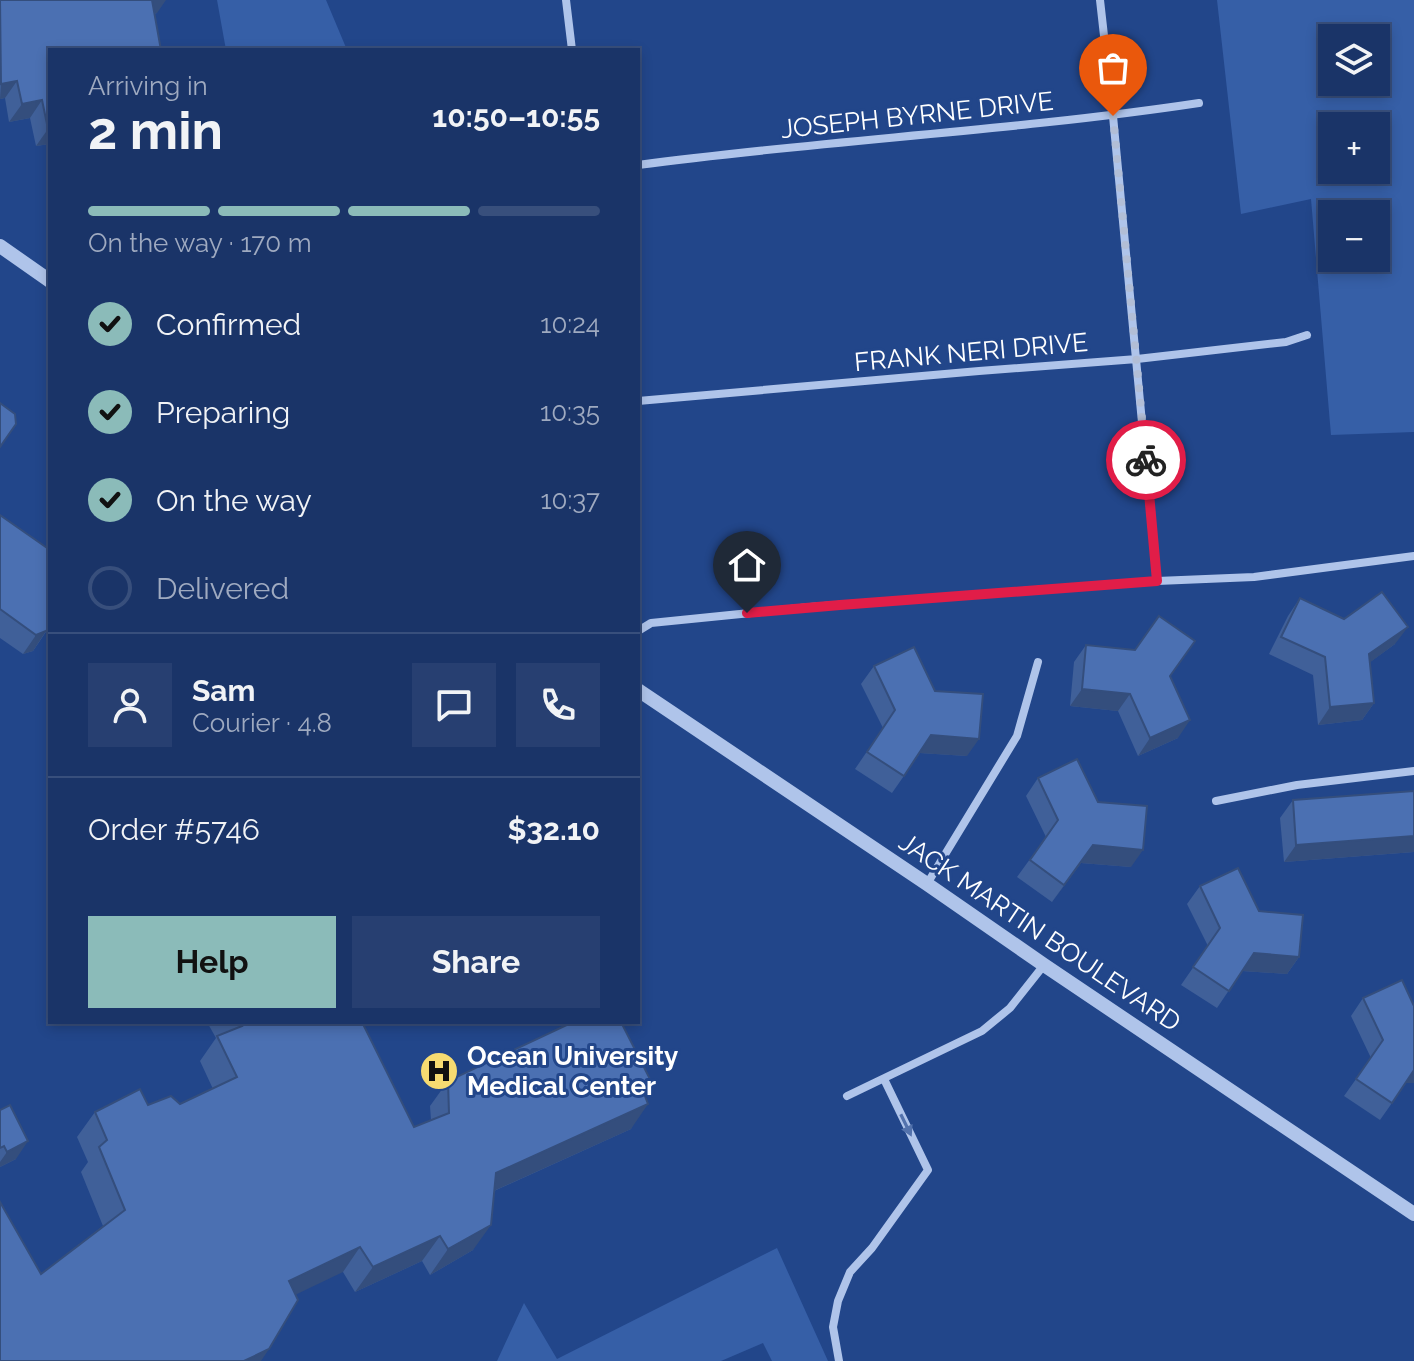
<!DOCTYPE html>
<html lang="en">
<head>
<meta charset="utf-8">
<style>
	:root { --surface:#1a3468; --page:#273f71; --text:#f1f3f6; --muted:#9faac0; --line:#384f7c; --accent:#8bbbb9 }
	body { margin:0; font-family:Raleway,sans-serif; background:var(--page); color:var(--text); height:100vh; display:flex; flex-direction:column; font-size:30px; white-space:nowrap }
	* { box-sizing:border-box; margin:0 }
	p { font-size:26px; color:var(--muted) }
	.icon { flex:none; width:44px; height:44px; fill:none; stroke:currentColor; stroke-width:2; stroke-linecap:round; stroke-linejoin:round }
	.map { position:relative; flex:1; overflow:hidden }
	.sheet { position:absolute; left:48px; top:48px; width:592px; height:976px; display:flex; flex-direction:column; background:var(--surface); border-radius:0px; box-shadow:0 4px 12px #0003,0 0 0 2px var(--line) }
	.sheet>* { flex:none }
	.tools { position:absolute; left:1318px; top:24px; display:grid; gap:16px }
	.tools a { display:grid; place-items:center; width:72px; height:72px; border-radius:0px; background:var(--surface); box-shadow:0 4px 12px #0003,0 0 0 2px var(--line); font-size:40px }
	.pin { position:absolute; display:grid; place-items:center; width:68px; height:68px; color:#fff; margin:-82px -34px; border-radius:50% 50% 50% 0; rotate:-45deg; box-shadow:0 0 8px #0007 }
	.pin .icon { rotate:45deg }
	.courier { position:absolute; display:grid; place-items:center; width:80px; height:80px; margin:-40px; border:6px solid #e11d48; border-radius:50%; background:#fff; color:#222; box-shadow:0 2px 10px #0007 }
	.headline em { font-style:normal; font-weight:700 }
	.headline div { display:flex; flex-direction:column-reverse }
	.headline { display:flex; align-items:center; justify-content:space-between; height:136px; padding:0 40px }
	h1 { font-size:52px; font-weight:700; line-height:60px }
	.bar { display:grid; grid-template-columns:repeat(4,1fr); gap:12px 8px; align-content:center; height:96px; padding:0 40px }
	.bar i { height:10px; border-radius:6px; background:var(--line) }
	.bar .current { background:var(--accent) }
	.bar p { grid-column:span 4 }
	.line { display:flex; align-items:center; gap:20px; padding:0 40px; border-top:2px solid var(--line) }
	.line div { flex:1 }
	.round { display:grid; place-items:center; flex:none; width:84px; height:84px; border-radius:0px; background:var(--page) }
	ol { padding:0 40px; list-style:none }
	li { display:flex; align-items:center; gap:24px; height:88px }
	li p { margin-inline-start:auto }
	li .icon { padding:8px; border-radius:50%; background:var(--accent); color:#111; stroke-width:4 }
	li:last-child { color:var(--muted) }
	li i { width:44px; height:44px; border:4px solid var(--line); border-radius:50% }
	.action { display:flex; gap:16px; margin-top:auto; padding:16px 40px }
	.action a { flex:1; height:92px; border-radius:0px; background:var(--accent); color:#111; font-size:32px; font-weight:700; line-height:92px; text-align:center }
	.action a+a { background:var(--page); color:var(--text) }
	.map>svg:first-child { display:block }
	.green { fill:#365fa7; fill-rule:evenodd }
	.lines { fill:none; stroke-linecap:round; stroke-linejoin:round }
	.minor { stroke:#afc4ea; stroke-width:8 }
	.tertiary { stroke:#afc4ea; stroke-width:14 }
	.wall { fill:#406099 }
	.shaded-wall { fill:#344e7d }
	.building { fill:#4b70b2; stroke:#344e7d; stroke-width:2 }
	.oneway { fill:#5372ac }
	.done { stroke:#b2bed6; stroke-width:8; stroke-dasharray:0 14.4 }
	.route { stroke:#e11d48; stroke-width:10 }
	.labels { text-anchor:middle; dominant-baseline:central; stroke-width:6; stroke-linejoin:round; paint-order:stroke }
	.street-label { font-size:26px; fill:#fff; stroke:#22468a }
	.poi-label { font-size:26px; font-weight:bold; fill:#fff; stroke:#22468a; text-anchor:start }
</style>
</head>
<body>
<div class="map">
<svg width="1414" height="1361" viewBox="0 0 1414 1361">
	<rect width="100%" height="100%" fill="#22468a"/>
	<path class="green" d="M217,0H326L347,50H226Z
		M1217,0H1414V432L1331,435L1311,199L1241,214ZM1376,38V82H1332V38ZM1376,126V170H1332V126ZM1332,214H1376V258H1332Z
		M777,1248L828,1361H772L763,1343L721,1361H497L524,1303L557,1359Z"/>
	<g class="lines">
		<path class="minor" d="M566,0L572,50
			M1100,0L1113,116L1157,581
			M638,165C825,140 1013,131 1199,103
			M638,401L979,371L1137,359L1286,342L1307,335
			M638,631L651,623L810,607L1157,581L1254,577L1414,556
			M1216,801L1297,785L1414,771
			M927,884L1017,736L1038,662
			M847,1096L982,1031L1010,1008L1044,965
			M839,1361L833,1327L838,1301L850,1272L872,1248L928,1170L884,1079"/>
		<path class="tertiary" d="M0,246L50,281
			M638,690L927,884L1044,965L1414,1214"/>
	</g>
	<path class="wall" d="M0,0L157,13L50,50V144L36,146L30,118L9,122L5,98L0,99Z
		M0,515L50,626L33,651L23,654L0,638Z
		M1300,598L1395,644L1370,662L1374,703L1362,720L1318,725L1313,675L1269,654L1288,616Z
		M1086,645L1170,676L1178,738L1138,756L1118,711L1070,706L1074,662Z
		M874,666L967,756L920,753L892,793L855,769L883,728L861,684Z
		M1038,778L1098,802L1131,867L1081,863L1052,902L1017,877L1046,837L1026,796Z
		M1414,791V852L1284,862L1280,818L1293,800Z
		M1200,886L1299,957L1287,974L1242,971L1217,1008L1181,985L1208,946L1187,904Z
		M1363,998L1414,1006V1083H1406L1380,1120L1344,1096L1371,1058L1351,1016Z
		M207,1022H362L414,1127L431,1120L430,1106L448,1081L645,1096L631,1129L494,1191L473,1250L430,1275L422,1261L355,1292L343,1272L41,1274L103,1226L81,1172L88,1162L77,1137L95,1112L148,1105L180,1104L213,1089L200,1061L216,1038Z
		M0,1110L16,1159L0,1167Z"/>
	<path class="shaded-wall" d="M151,0H166L157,13L139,16Z
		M17,81L5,98L0,99L1,84Z
		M42,100L30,118L9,122L22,104Z
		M50,128V144L36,146L48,129Z
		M1408,627L1395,644L1357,672L1369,654Z
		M46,631L33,651L23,654L36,635Z
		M1082,689L1130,694L1118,711L1070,706Z
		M1374,703L1362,720L1318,725L1330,707Z
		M1190,720L1178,738L1138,756L1150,738Z
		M931,735L979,739L967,756L919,753Z
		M1414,836V852L1284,862L1296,845Z
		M1093,845L1143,850L1131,867L1081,863L1052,902Z
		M1254,953L1299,957L1287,974L1242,971Z
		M1414,1070V1083H1405Z
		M653,1085L636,1110L648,1104L631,1129L478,1198L496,1173Z
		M28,1141L16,1159L0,1167V1162L7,1152Z
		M491,1225L473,1250L430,1275L448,1249Z
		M440,1236L422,1261L355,1292L373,1267Z
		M360,1247L343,1272L272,1306L289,1281Z
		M269,1349L261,1361H244Z"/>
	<path class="building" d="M0,0H152L161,50H50V128L48,129L42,100L22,104L17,81L1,84Z
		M0,403L15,414L16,424L0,447Z
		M0,515L50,550V626L46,631L36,635L0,609Z
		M1382,592L1408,627L1369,654L1374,703L1330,707L1325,657L1281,637L1300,598L1344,619Z
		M1159,616L1195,641L1170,676L1190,720L1150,738L1130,694L1082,689L1086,645L1135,650Z
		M914,647L935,691L983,694L979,739L931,735L904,776L867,752L895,710L874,666Z
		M1077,759L1098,802L1147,806L1143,850L1093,845L1064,885L1030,860L1058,820L1038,778Z
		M1414,791V836L1296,845L1293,800Z
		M1238,868L1259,911L1303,915L1299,957L1254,953L1229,991L1193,967L1220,928L1200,886Z
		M1402,980L1414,1006V1070L1392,1103L1356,1079L1383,1040L1363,998Z
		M239,1022H362L414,1127L449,1113L448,1081L573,1022H621L653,1085L643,1091L648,1104L496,1173L491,1225L448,1249L440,1236L373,1267L360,1247L289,1281L298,1300L269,1349L244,1361H0V1202L41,1274L125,1210L99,1147L107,1140L95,1112L140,1089L148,1105L171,1096L180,1104L237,1077L217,1036L242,1026Z
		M10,1105L28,1141L7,1152L4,1146L0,1148V1110Z"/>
	<defs><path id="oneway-solid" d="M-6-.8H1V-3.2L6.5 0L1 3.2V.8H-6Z" transform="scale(2)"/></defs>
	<use class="oneway" href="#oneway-solid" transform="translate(906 1125) rotate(64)"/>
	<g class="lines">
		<path class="done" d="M1113,116L1146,460"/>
		<path class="route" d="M747,613L840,605L1157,581L1146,460"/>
	</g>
	<defs>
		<g id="hospital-disc" transform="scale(2)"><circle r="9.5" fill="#f6db71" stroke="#22468a"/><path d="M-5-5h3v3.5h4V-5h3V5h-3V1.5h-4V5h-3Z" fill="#111"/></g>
	</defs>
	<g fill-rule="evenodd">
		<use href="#hospital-disc" x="439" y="1071"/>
	</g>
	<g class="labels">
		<g class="street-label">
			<text transform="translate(917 115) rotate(-6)">JOSEPH BYRNE DRIVE</text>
			<text transform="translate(971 352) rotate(-5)">FRANK NERI DRIVE</text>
			<text transform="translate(1040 932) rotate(34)">JACK MARTIN BOULEVARD</text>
		</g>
		<g class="poi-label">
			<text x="467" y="1056">Ocean University<tspan x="467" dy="30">Medical Center</tspan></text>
		</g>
	</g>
</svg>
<div class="tools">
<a><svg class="icon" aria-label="layers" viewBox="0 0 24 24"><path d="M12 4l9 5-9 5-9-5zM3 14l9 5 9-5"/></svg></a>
<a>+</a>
<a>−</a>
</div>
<div class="pin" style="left:1113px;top:116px;background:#ea580c"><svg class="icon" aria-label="bag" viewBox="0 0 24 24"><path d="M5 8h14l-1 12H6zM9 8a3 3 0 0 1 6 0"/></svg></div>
<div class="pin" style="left:747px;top:613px;background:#1f2937"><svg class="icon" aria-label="home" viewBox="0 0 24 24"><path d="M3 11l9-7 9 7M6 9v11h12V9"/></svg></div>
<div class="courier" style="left:1146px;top:460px"><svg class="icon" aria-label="bike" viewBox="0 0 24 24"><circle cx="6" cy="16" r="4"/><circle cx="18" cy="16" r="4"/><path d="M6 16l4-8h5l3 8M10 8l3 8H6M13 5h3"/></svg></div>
<section class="sheet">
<div class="headline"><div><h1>2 min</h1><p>Arriving in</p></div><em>10:50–10:55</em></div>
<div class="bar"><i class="current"></i><i class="current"></i><i class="current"></i><i></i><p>On the way · 170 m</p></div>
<ol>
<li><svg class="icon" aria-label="check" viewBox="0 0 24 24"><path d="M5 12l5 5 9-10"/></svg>Confirmed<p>10:24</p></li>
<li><svg class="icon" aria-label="check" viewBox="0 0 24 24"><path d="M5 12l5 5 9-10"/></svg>Preparing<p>10:35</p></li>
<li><svg class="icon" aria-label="check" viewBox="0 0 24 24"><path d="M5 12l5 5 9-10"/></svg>On the way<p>10:37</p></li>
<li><i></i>Delivered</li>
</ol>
<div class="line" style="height:144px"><a class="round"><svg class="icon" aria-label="person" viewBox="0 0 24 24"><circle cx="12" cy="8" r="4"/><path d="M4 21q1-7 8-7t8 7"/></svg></a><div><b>Sam</b><p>Courier · 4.8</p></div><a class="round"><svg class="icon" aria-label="chat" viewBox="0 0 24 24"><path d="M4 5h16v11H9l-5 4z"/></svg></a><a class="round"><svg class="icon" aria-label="phone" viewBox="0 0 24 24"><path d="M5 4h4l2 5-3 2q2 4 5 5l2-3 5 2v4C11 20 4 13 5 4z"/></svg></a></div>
<div class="line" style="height:104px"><div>Order #5746</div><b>$32.10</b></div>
<div class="action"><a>Help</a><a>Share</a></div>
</section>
</div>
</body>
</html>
